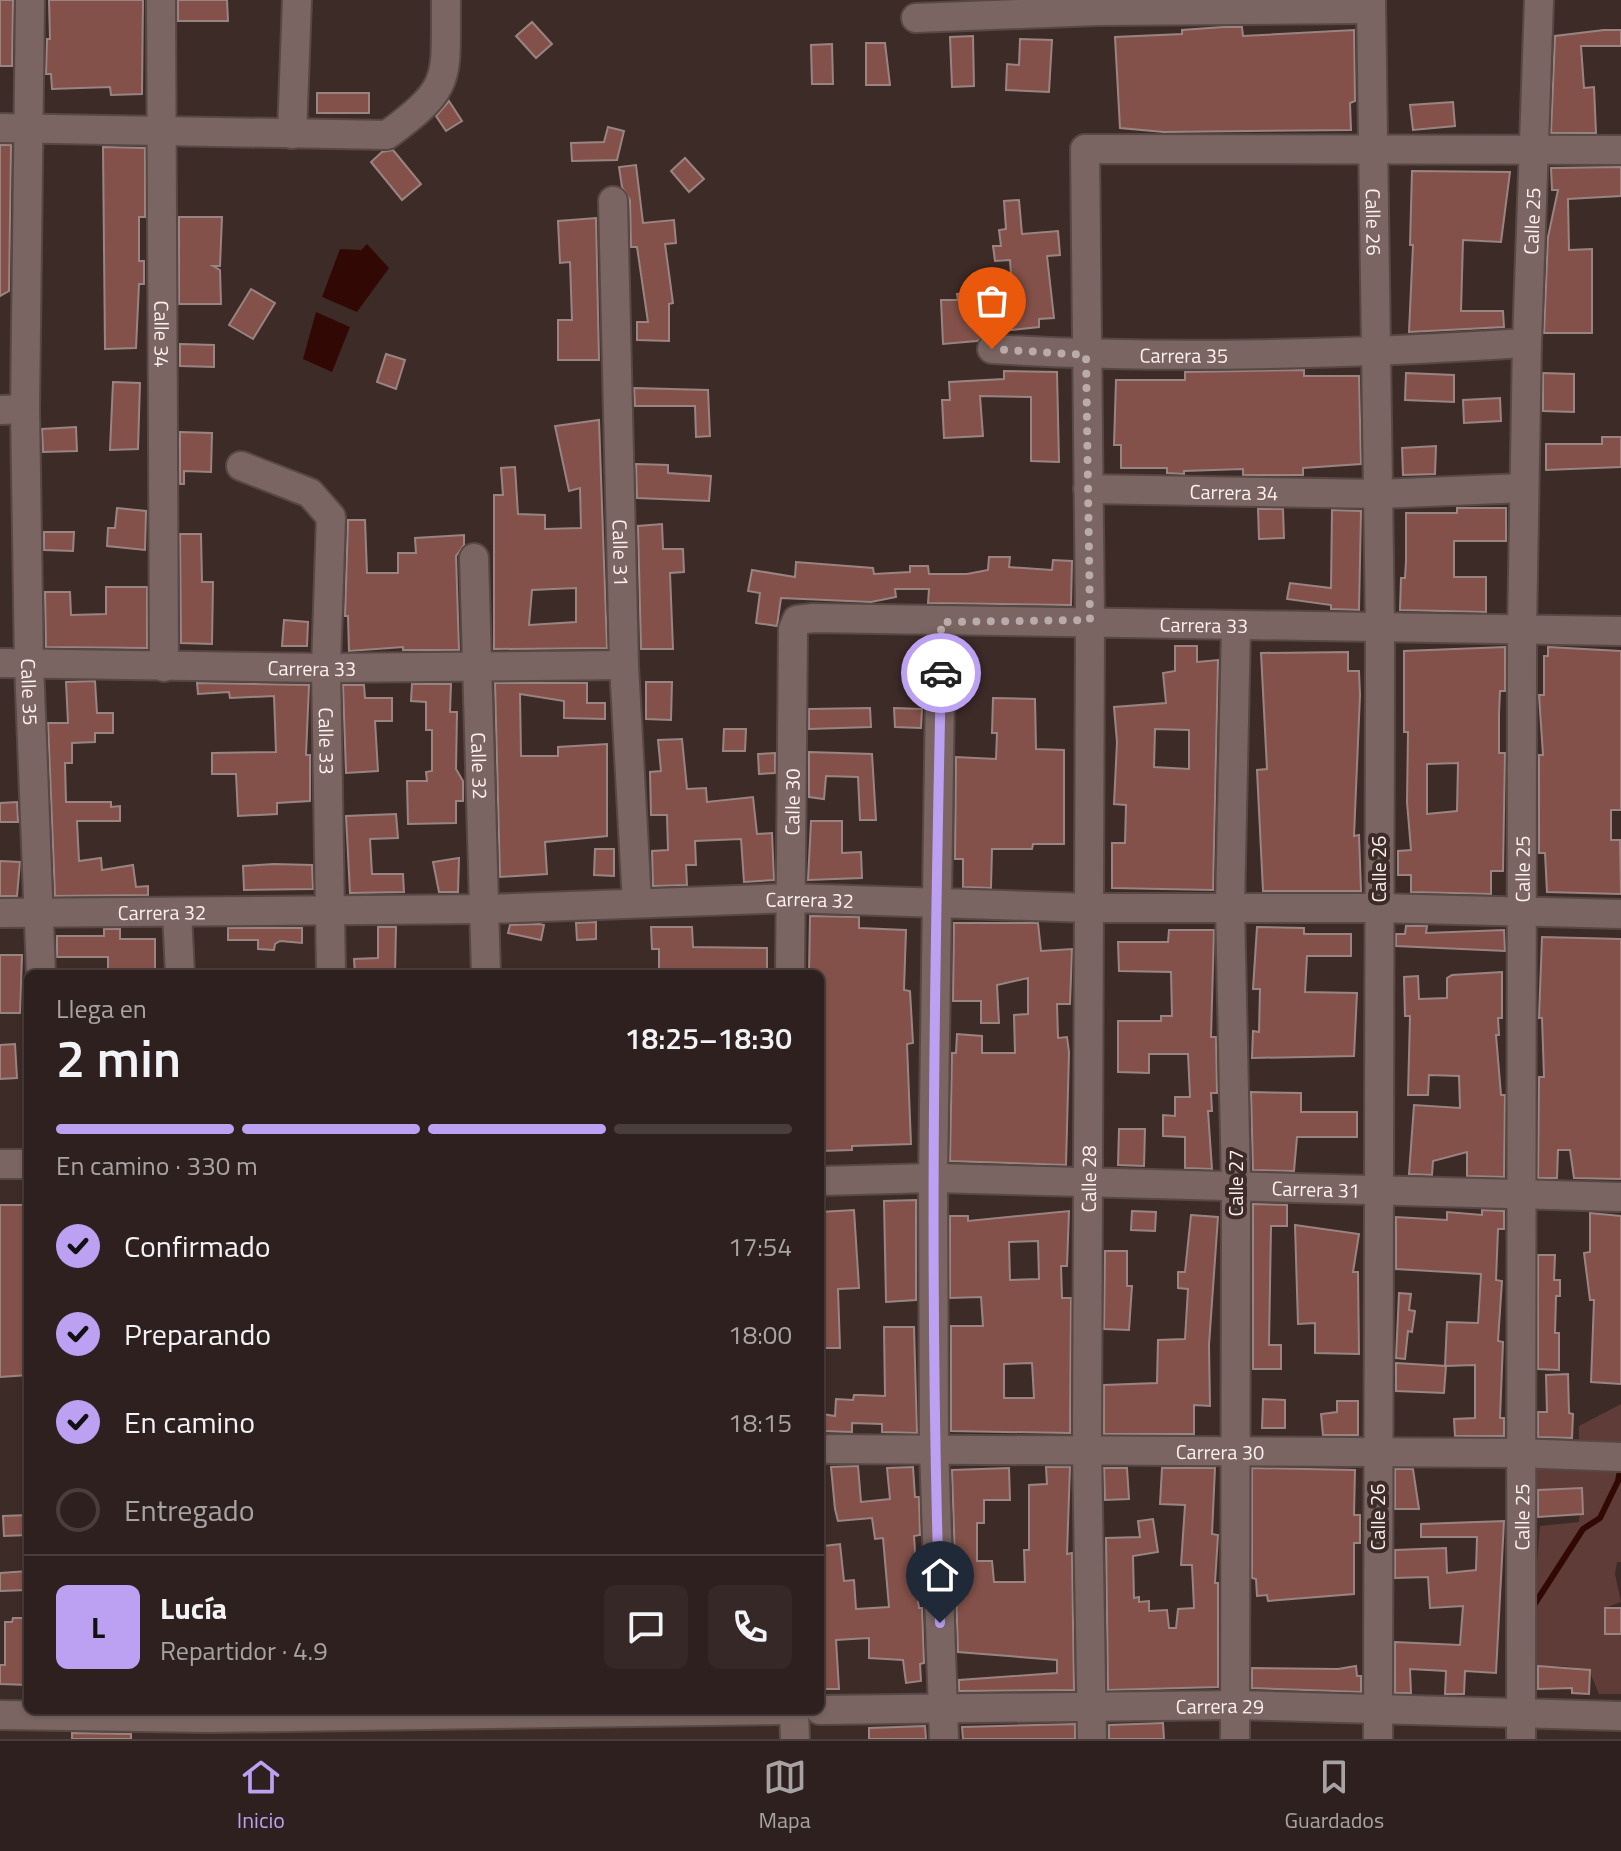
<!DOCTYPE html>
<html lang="es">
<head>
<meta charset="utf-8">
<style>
	:root { --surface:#2e201e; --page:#362827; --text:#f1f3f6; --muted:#a7a3a4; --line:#493e3c; --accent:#bca0f2 }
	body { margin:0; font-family:"Titillium Web",sans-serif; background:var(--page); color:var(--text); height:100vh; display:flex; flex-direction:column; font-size:30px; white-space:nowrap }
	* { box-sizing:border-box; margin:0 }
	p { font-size:26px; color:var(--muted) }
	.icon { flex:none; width:44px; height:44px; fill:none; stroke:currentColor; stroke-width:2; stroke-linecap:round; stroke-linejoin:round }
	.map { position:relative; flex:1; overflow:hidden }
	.sheet { position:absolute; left:24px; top:970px; width:800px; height:744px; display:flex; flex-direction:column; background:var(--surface); border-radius:12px; box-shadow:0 2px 6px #0004,0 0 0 2px var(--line) }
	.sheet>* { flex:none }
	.pin { position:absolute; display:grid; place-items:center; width:68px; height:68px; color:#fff; margin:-82px -34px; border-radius:50% 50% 50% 0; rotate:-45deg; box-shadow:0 0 8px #0007 }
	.pin .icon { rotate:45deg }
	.courier { position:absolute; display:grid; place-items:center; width:80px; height:80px; margin:-40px; border:6px solid #bca0f2; border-radius:50%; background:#fff; color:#222; box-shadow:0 2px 10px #0007 }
	.overview em { font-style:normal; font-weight:600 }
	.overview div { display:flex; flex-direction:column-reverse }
	.overview { display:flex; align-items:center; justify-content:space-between; height:136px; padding:0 32px }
	h1 { font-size:52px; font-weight:600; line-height:60px }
	.bar { display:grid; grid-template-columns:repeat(4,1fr); gap:12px 8px; align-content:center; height:96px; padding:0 32px }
	.bar i { height:10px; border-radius:6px; background:var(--line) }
	.bar .active { background:var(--accent) }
	.bar p { grid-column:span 4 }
	.line { display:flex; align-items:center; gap:20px; padding:0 32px; border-top:2px solid var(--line) }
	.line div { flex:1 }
	.round { display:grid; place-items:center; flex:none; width:84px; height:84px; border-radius:12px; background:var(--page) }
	ol { padding:0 32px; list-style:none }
	li { display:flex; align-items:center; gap:24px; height:88px }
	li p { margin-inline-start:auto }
	li .icon { padding:8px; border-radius:50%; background:var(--accent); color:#111; stroke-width:4 }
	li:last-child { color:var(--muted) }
	li i { width:44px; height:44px; border:4px solid var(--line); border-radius:50% }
	.menu { display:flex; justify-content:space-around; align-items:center; height:112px; border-top:2px solid var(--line); background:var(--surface); font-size:22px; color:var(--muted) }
	.menu a { display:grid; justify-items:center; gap:4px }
	.menu .active { color:var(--accent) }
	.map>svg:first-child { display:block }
	.green { fill:#5f3c37 }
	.water { fill:#320805 }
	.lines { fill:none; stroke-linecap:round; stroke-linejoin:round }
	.stream { stroke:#320805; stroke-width:6 }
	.building { fill:#83514a; stroke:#9a8481; stroke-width:2; fill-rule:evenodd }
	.minor-casing { stroke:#574845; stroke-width:32 }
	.minor { stroke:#7a6562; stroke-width:28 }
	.done { stroke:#b9aba9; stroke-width:8; stroke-dasharray:0 14.4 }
	.route { stroke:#bca0f2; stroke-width:10 }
	.labels { text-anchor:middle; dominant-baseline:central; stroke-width:8; stroke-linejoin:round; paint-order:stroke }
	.street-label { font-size:20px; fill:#fcf0ee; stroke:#3d2b28 }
</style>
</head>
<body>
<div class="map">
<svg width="1621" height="1739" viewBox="0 0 1621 1739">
	<rect width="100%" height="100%" fill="#3d2b28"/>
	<path class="green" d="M1621,1404V1562H1617L1615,1574L1621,1602L1605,1608V1633L1621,1634V1694H1599L1589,1670L1562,1666L1533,1668L1527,1580L1536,1573L1540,1526L1579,1522L1582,1488L1526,1492V1463L1579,1444V1426Z"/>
	<path class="water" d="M367,244L389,268L357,312L322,297L340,249L361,250Z
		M316,312L350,327L332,372L303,359Z"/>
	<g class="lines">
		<path class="stream" d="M1534,1611V1605L1583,1529L1600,1518L1618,1481L1621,1465"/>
	</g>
	<path class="building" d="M0,0H13L12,66H0Z
		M49,0H143L142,94L111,95L110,87L52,89L51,74H46L47,39H50Z
		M178,0H227L228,21H178Z
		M532,22L552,44L536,58L516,36Z
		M1223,27H1242L1243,36L1354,30L1355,101L1350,103L1351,130L1164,132L1120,128L1115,37L1182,34V30Z
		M1604,30H1621V46H1581L1584,88L1594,87L1596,133H1551L1555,36Z
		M973,36L974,86L952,87L950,37Z
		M1020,39L1052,40L1049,92L1006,90L1007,64L1019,65Z
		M866,43H885L890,85H866Z
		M832,44L833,84H812L811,45Z
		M317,93H369V113H317Z
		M449,101L462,121L446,131L436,116Z
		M1453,102L1455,126L1413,130L1410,105Z
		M608,127L624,131L617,160L572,161L571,143L604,142Z
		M0,145H11L9,291L0,296Z
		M103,147L145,148V217H139V261H144V284H139L136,348L105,349Z
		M393,150L421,184L402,200L371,162L382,152Z
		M685,158L704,179L689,192L671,171Z
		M636,165L643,223L674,220L676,243L665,244L673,303L669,304V341L637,340V322H648L637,247H631L630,200L622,187L619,167Z
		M1621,167V196L1568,199L1569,250L1592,249V333H1544L1548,237L1558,190H1552L1551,168Z
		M1412,171L1510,172L1501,242L1463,240L1461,311H1503L1504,327L1409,332L1413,245H1410Z
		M1019,200L1022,234L1058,231L1060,255L1047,256L1054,318L1039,319V327L992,332L977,341L943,344L941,300H958L957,294L1012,290L1010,260L995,261L993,246H1001L999,230L1006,229L1004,201Z
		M179,217H222L220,266H213L220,270L221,304H179Z
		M596,218L599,360H558V320H572L570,262L560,263L558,221Z
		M251,289L275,303L253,339L229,325Z
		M180,344L214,345V367L180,366Z
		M386,354L405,360L396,389L377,382Z
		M1304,370V376H1359L1361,464L1303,468V475H1243V469L1184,471V474L1167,473V468H1121V445H1114L1116,380H1185V372Z
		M1004,371L1057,372L1059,462L1031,461V397L980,396L983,436L944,438L942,400H950L949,382L1004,379Z
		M1406,373L1454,375V402L1405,400Z
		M1543,373L1574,374V412L1543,411Z
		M113,382L140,383L138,449L110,450Z
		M634,388L708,390L710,436L696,437L695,406H635Z
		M1500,398L1501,421L1464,423L1463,400Z
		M599,420L607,648L494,649V495H503L501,468L515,467L518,514L545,515V529L581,528L580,488L569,491L555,426ZM576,588V622L529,625L532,590Z
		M76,427L77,451L43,452L42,429Z
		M180,432L212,433L211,472L184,471V484H180Z
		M1602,437H1621V467L1546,470V444H1602Z
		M1436,446L1435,474L1403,475L1402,448Z
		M636,464L668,465V473L711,476L709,501L637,498Z
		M117,508L146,511L145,550L107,546L108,528H115Z
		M1457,508H1506V541H1454V577H1486V612L1400,610L1401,578H1405L1406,561V513H1457Z
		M1258,509H1283L1284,538L1259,539Z
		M1332,510L1361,511L1359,610L1331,609V605L1287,599L1290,583L1331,588Z
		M348,520H365L367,573H398V553H416L415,538L464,535V545L456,556L459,650H403V647L349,651L348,616H345Z
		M662,524L663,549H683L684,572L670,573L673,649H641L638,526Z
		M44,532H74L73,551L44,550Z
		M180,534H201L202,582H213L212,644L181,643Z
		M989,557H1010L1009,567L1052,570L1053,560L1072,561L1071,605L928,603L929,589H895L896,597L871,602L781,598L777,626L756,623L760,593L748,591L752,570L795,577L796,562L873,568L874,574L910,572V566H928L929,574H967L988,570Z
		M106,587H147V648L46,647L45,592H70L71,615L106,614Z
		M284,620L308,622L307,646H282Z
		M1175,646H1197V662L1218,660L1213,890L1112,888V843H1125L1126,805L1114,804L1117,742L1114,707L1166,703L1163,673L1175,671ZM1155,729L1189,730V769L1154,767Z
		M1505,647V691H1500L1499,714V753H1505L1503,871H1491V894L1411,892V875H1398V851L1411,850L1407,802L1408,732H1404V651ZM1458,763L1457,811L1427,814V764Z
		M1548,647L1621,651V810H1611V840H1620L1621,894L1547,892L1545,853H1539V755H1543L1539,695H1544V656H1548Z
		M1348,652V671H1359L1360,695L1354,836L1359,835L1361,891H1263L1257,770L1267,769L1261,653Z
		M95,681L97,713H113V733H95V742L72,743V763H65L66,802H111V807L120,806V821H77L79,861L101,858L102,870L133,865L136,887L148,886V895L55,896L48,723H68L66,682Z
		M646,682H672L671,720L646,719Z
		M197,683L309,685L306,755H310V801L277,803V814L238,816L236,774H212V753L276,752L274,696L230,698L229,692L198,694Z
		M495,683H587V703H605V719L564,718V701L520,694L521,756H558V747L607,744V836L545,842L547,874L500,877Z
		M412,684H451L450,712H457L456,769L463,781V801H456V823L408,824L407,781H427L426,772L432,771V730H426V702L411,701Z
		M343,685H364L365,698H392V721H375L378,771L346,773Z
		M993,698L1035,699L1036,749L1064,750V844H1033L1032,849H992L991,888L963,887V859H955L956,757L996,759L997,733H992Z
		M870,708L871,727L809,729V709Z
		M894,708L922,709L921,728L895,727Z
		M724,729H746L745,751H723Z
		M682,739L687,789L706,788L707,802L753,797L757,834L772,833L774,880L744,882L741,839L695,841L696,865H686L687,885L653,886L652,851L668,850L667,815H651L650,772L661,771L658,740Z
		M809,752L872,754L876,820H860L858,777L826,776L824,799L809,797Z
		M775,753V773L759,774L758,754Z
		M17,802L18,822H0V803Z
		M396,814L398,838L370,839L372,874H403L404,892L350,893L346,816Z
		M811,821H842V853L861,852L862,878L808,880Z
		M595,849H614V876L594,875Z
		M459,858L458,892H439L433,862Z
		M0,861L20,862L17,896H0Z
		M274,864L312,865L313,889L244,890L243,866Z
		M810,916L859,917V928L906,930L904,990L910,991L913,1043L907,1044L911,1144L852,1146V1150L820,1151V974H809Z
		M596,922V939L577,940L576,923Z
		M954,923H1038L1041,951L1072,949L1070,1004H1057L1058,1038L1067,1037L1069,1052L1066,1165L950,1161L952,1053H956L957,1034L982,1036V1053H1015L1014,1015L1028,1014V978L997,985L999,1023H981V1001H953Z
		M539,924L544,925L541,940L508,933L510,925Z
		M1406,926H1427L1426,933L1504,930L1505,951L1396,946V934H1405Z
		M378,927H396L395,974H355L354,959L378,958Z
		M651,927H692L693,947L767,948V974H724V969H682V974H659V949H652Z
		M1257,927L1304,928V934H1351V956H1307L1305,992L1357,993L1354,1056L1252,1058L1253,1031L1259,1032L1260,989H1253Z
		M228,928H302V943L280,941L275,944L274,950L258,949V940H228Z
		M104,929H120V939H155V974H108V957H57V936H104Z
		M1169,930H1214L1211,1037H1216L1217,1093H1211L1212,1111H1208L1212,1169L1185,1168V1137L1163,1136V1115L1175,1116V1097H1190L1188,1054H1149V1073L1118,1072V1021H1161V1016H1172L1171,972L1119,971L1118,942H1168Z
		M1542,937L1621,939V1179L1574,1178L1570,1150H1558L1557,1178H1538L1539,1077H1544L1542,1018H1539Z
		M0,955H22L20,1013H0Z
		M1502,972V1018H1498L1499,1035H1496L1501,1095H1505L1504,1177L1467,1176V1152L1433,1161L1432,1175L1409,1174L1414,1105L1460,1108L1459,1076L1429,1075L1428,1095H1408L1410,1016H1405L1404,977L1418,976L1419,999L1447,998V978L1452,975Z
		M15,1044L17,1078L0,1079V1045Z
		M1251,1092L1301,1093V1112H1357V1137H1297L1294,1171L1253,1170Z
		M1119,1129H1145L1144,1166L1118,1165Z
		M916,1200V1300L886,1302L884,1201Z
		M1253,1204L1287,1205V1226H1271L1269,1345H1281V1369H1253Z
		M0,1205H25L28,1314V1375L0,1377Z
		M854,1210L859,1288L838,1289L840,1348H820V1212Z
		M1482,1210L1504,1211V1229H1498L1496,1280L1502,1281L1498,1341L1503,1342L1500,1418H1504V1436H1455L1454,1419L1475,1418V1365L1445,1366L1447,1322L1478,1323L1481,1274L1396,1269V1217L1447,1220V1212L1482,1215Z
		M1069,1211L1067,1266H1061L1062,1298H1071L1070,1433L951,1431V1326H983L981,1297L950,1298V1216H968V1221ZM1038,1241L1039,1279L1010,1280L1009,1242ZM1032,1363L1034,1398H1004V1364Z
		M1132,1211L1156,1212L1155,1231L1131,1230Z
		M1590,1213L1621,1216V1384L1591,1382L1594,1300H1590L1584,1253L1590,1252Z
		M1191,1215L1218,1217L1209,1345L1210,1406L1194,1405V1434H1104V1385L1157,1383L1158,1340L1185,1339L1188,1289L1178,1288V1272H1185Z
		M1295,1225L1359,1234L1353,1272H1358L1359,1354L1315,1353V1323L1298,1324Z
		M1105,1251H1127V1286H1132L1129,1330L1104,1329Z
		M1538,1255H1555L1554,1280H1560V1296H1556L1555,1333H1559V1370L1538,1369Z
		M1399,1293L1411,1294L1409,1310L1415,1311L1412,1332L1408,1331L1405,1359L1396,1358Z
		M884,1327H914L917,1433L882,1432V1424L852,1423V1432L821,1431L822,1414L835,1416L836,1399L853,1400L854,1395H861L885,1396Z
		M1396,1363L1446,1366L1444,1393L1396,1391Z
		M1568,1374L1569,1413L1573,1414L1572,1438L1538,1437V1412H1547L1546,1375Z
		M1263,1399L1285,1400V1428H1262Z
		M1337,1401H1358V1435H1323L1321,1414L1337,1412Z
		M858,1466L861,1502L890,1499L887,1468L913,1467L915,1497H919L920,1535L914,1536L916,1567H913L919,1608H922L924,1663L920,1664L921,1681L906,1683L903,1660L869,1658V1638L836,1640L839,1689H820V1552L824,1551V1546L840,1544L844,1581L854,1580L856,1609L889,1607L883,1538L875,1539L872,1518L838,1521L835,1509L831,1467Z
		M1046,1467H1070L1067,1554L1072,1553L1074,1690L959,1691V1680L1057,1673V1660L958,1652L952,1470L1009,1468L1010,1500H984V1523H977V1561H992L994,1582H1025L1024,1550H1029V1485L1047,1484Z
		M1104,1468H1127L1129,1499L1105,1500Z
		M1162,1468H1215L1212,1534L1218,1535L1215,1583H1218V1687L1108,1690L1106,1538L1140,1537L1138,1521L1153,1519L1158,1552L1133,1556L1134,1598L1139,1597V1602L1149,1601V1611L1167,1610L1169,1628H1176L1178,1609L1194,1608L1192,1565H1181L1185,1505L1160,1504Z
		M1252,1468L1355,1470L1354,1515H1360V1543H1354V1594L1268,1601L1267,1595L1257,1596L1256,1579L1252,1578Z
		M1395,1469H1413L1419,1509H1395Z
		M1582,1488L1583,1514L1538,1517V1490Z
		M28,1515V1535L4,1536L3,1516Z
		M1504,1521L1496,1673L1465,1671L1464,1694H1445L1446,1671L1410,1669L1411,1693H1395V1642L1460,1645L1463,1606L1430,1608L1428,1577L1395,1578V1550L1446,1548L1447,1573L1476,1570L1477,1537H1421V1524Z
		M28,1571V1590L0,1591V1573Z
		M1605,1608H1621V1634H1605Z
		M13,1618H28V1685L0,1684V1665H5V1622H12Z
		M1356,1666L1357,1676H1361V1692L1252,1688V1668L1338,1669Z
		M1538,1666L1590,1670L1589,1694L1572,1693V1688L1538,1689Z
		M1163,1723L1164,1739H1109V1725Z
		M1075,1724V1739H963L962,1727Z
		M925,1726L926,1739H869V1728Z
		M72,1733L131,1734V1739H72Z"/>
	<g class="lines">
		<g class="minor-casing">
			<g id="minor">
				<path id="s1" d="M30,0L25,409L29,664L41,974"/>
				<path id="s2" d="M161,0L164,667"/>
				<path id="s3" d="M1371,0L1380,629L1378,1739"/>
				<path d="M916,18L1098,11L1371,9"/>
				<path d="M0,128L387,135C454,86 445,79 446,0"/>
				<path d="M292,134L297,0"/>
				<path id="s4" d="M613,201L624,665L637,903"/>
				<path id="s5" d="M992,349C1170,360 1349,354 1527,343"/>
				<path d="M0,410L25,409"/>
				<path id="s6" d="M241,466L310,493L331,517L326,668L331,974"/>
				<path id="s7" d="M1088,489L1379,494L1524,488"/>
				<path id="s8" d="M474,558L486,974"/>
				<path d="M941,622L933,1178L934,1448L944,1739"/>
				<path id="s9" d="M0,663L326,668L624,665"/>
				<path id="s10" d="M0,913L486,909L791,898L1089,908H1378L1621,914"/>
				<path d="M177,913L180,974"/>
				<path id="s11" d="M790,974L793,629L797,620L813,618L1621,631"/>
				<path d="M0,1164H28"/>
				<path id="s12" d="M820,1181L933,1178L1621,1197"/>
				<path id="s13" d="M820,1449L1520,1453L1621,1457"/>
				<path d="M794,1710L795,1739"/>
				<path id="s14" d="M820,1710L1236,1705L1621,1716"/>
				<path d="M0,1715L210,1718L782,1710"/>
				<path id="s15" d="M1092,1739L1087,1450L1090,620L1085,149L1621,150"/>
				<path d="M1235,1739L1236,1186L1230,907L1236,626"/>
				<path id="s16" d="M1521,1739L1522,631L1527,343L1539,0"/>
			</g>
		</g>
		<use href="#minor" class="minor"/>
	</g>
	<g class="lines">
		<path class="done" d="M941,673V622L1090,620L1086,355L992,349"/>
		<path class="route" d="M940,1623C929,1306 934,990 941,673"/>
	</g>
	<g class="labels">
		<g class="street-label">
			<text stroke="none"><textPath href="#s16" startOffset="1518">Calle 25</textPath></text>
			<text stroke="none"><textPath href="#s3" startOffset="222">Calle 26</textPath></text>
			<text stroke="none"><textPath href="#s2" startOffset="334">Calle 34</textPath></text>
			<text stroke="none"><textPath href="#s5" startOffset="192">Carrera 35</textPath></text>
			<text stroke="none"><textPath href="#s7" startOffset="146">Carrera 34</textPath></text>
			<text stroke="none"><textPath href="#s4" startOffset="352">Calle 31</textPath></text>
			<text stroke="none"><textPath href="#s11" startOffset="762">Carrera 33</textPath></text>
			<text stroke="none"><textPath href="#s9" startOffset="312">Carrera 33</textPath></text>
			<text stroke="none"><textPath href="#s1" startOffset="692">Calle 35</textPath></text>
			<text stroke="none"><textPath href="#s6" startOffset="330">Calle 33</textPath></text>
			<text stroke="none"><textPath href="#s8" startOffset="208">Calle 32</textPath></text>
			<text stroke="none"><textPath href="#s11" startOffset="172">Calle 30</textPath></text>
			<text transform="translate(1378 869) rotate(-90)">Calle 26</text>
			<text stroke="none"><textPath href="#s16" startOffset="870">Calle 25</textPath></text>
			<text stroke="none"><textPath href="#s10" startOffset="810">Carrera 32</textPath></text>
			<text stroke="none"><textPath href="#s10" startOffset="162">Carrera 32</textPath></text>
			<text stroke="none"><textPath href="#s15" startOffset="560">Calle 28</textPath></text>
			<text transform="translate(1235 1183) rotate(-90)">Calle 27</text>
			<text stroke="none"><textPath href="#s12" startOffset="496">Carrera 31</textPath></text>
			<text stroke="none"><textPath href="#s13" startOffset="400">Carrera 30</textPath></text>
			<text transform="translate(1377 1517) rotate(-90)">Calle 26</text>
			<text stroke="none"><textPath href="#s16" startOffset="222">Calle 25</textPath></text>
			<text stroke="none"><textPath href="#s14" startOffset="400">Carrera 29</textPath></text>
		</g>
	</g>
</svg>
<div class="pin" style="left:992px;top:349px;background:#ea580c"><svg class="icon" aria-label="bag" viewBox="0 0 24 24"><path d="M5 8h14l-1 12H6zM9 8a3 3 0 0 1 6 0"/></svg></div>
<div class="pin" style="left:940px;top:1623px;background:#1f2937"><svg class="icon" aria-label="home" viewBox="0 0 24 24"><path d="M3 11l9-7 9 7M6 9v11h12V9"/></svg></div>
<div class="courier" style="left:941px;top:673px"><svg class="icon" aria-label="car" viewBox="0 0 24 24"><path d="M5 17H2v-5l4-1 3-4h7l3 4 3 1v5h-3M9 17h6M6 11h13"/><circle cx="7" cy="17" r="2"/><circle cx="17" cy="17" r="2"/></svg></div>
<section class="sheet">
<div class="overview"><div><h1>2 min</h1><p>Llega en</p></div><em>18:25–18:30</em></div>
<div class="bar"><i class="active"></i><i class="active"></i><i class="active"></i><i></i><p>En camino · 330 m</p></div>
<ol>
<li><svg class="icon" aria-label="check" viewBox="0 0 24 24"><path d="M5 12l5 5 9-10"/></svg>Confirmado<p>17:54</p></li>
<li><svg class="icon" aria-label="check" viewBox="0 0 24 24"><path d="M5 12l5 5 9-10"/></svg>Preparando<p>18:00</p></li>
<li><svg class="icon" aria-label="check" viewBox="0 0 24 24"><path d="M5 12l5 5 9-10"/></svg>En camino<p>18:15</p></li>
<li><i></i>Entregado</li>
</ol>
<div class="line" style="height:144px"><b class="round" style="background:var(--accent);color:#111">L</b><div><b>Lucía</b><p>Repartidor · 4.9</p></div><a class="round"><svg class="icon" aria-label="chat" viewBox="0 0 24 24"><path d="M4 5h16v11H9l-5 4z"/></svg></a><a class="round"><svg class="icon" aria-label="phone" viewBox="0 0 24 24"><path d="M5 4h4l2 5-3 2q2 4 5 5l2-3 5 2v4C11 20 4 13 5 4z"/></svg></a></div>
</section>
</div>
<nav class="menu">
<a class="active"><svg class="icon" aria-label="home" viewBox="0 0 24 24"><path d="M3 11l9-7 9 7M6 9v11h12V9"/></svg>Inicio</a>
<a><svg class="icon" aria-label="map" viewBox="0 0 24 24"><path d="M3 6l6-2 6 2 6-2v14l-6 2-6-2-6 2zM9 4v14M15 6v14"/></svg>Mapa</a>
<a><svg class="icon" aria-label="saved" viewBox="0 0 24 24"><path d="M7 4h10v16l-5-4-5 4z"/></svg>Guardados</a>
</nav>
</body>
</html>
